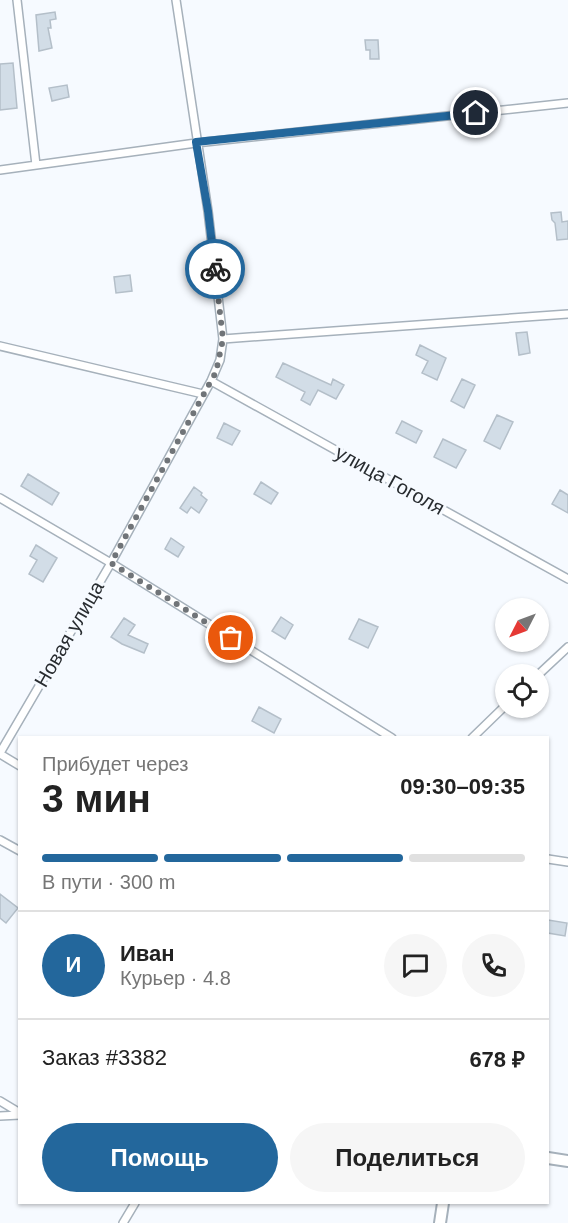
<!DOCTYPE html>
<html lang="ru">
<head>
<meta charset="utf-8">
<style>
	:root { --surface:#fff; --page:#f6f6f6; --text:#222; --muted:#767676; --line:#e0e0e0; --accent:#23679c }
	body { margin:0; font-family:Arial,sans-serif; background:var(--page); color:var(--text); height:100vh; display:flex; flex-direction:column; font-size:22px; white-space:nowrap }
	* { box-sizing:border-box; margin:0 }
	p { font-size:20px; color:var(--muted) }
	.icon { flex:none; width:33px; height:33px; fill:none; stroke:currentColor; stroke-width:2; stroke-linecap:round; stroke-linejoin:round }
	.map { position:relative; flex:1; overflow:hidden }
	.sheet { position:absolute; left:18px; top:736px; width:531px; height:468px; display:flex; flex-direction:column; background:var(--surface); border-radius:0px; box-shadow:0 2px 4px #0004 }
	.sheet>* { flex:none }
	.needle { width:39px; rotate:228deg }
	.fabs { position:absolute; left:495px; top:598px; display:grid; gap:12px }
	.fabs a { display:grid; place-items:center; width:54px; height:54px; border-radius:50%; background:var(--surface); box-shadow:0 2px 4px #0004; font-size:30px }
	.pin { position:absolute; display:grid; place-items:center; width:51px; height:51px; color:#fff; margin:-26px; border:3px solid #fff; border-radius:50%; box-shadow:0 2px 6px #0007 }
	.courier { position:absolute; display:grid; place-items:center; width:60px; height:60px; margin:-30px; border:4px solid #23679c; border-radius:50%; background:#fff; color:#222; box-shadow:0 2px 8px #0007 }
	.overview em { font-style:normal; font-weight:800 }
	.overview div { display:flex; flex-direction:column-reverse }
	.overview { display:flex; align-items:center; justify-content:space-between; height:102px; padding:0 24px }
	h1 { font-size:39px; font-weight:800; line-height:45px }
	.bar { display:grid; grid-template-columns:repeat(4,1fr); gap:9px 6px; align-content:center; height:72px; padding:0 24px }
	.bar i { height:8px; border-radius:4px; background:var(--line) }
	.bar .active { background:var(--accent) }
	.bar p { grid-column:span 4 }
	.line { display:flex; align-items:center; gap:15px; padding:0 24px; border-top:2px solid var(--line) }
	.line div { flex:1 }
	.round { display:grid; place-items:center; flex:none; width:63px; height:63px; border-radius:32px; background:var(--page) }
	.cta { display:flex; gap:12px; margin-top:auto; padding:12px 24px }
	.cta a { flex:1; height:69px; border-radius:36px; background:var(--accent); color:#fff; font-size:24px; font-weight:800; line-height:69px; text-align:center }
	.cta a+a { background:var(--page); color:var(--text) }
	.map>svg:first-child { display:block }
	.building { fill:#d2dde7; stroke:#b4bfc9; stroke-width:1.5 }
	.lines { fill:none; stroke-linecap:round; stroke-linejoin:round }
	.street-casing { stroke:#a6b1bb; stroke-width:10 }
	.secondary-casing { stroke:#a6b1bb; stroke-width:14 }
	.street { stroke:#fff; stroke-width:7 }
	.secondary { stroke:#fff; stroke-width:10 }
	.done { stroke:#707478; stroke-width:6; stroke-dasharray:0 10.8 }
	.route { stroke:#23679c; stroke-width:8 }
	.labels { text-anchor:middle; dominant-baseline:central; stroke-width:6; stroke-linejoin:round; paint-order:stroke }
	.street-label { font-size:20px; fill:#282c30; stroke:#f6faff }
</style>
</head>
<body>
<div class="map">
<svg width="568" height="1223" viewBox="0 0 568 1223">
	<rect width="100%" height="100%" fill="#f6faff"/>
	<path class="building" d="M55,12L56,19L50,20L51,28H48L52,48L39,51L36,15Z
		M365,40H378L379,59H370V50H366Z
		M13,63L17,108L0,110V64Z
		M67,85L69,97L52,101L49,88Z
		M561,212L562,222L568,221V239L557,240L555,223L552,220L551,213Z
		M130,275L132,291L116,293L114,277Z
		M527,332L530,353L519,355L516,333Z
		M420,345L446,358L437,380L422,373L428,361L416,355Z
		M283,363L331,385L333,379L344,385L336,399L318,390L310,405L301,400L305,392L276,377Z
		M462,379L475,385L464,408L451,401Z
		M497,415L513,422L500,449L484,441Z
		M402,421L422,431L416,443L396,433Z
		M224,423L240,431L232,445L217,438Z
		M443,439L466,450L456,468L434,457Z
		M28,474L59,493L52,505L21,486Z
		M261,482L278,493L271,504L254,494Z
		M194,487L202,493L201,495L207,500L199,513L191,507L187,513L180,508Z
		M560,490L568,495V513L552,504Z
		M171,538L184,547L178,557L165,549Z
		M36,545L57,558L43,582L29,574L37,560L30,556Z
		M281,617L293,625L285,639L272,631Z
		M124,618L135,625L128,635L148,644L144,653L122,644L111,637Z
		M359,619L378,627L368,648L349,639Z
		M259,707L281,719L274,733L252,721Z
		M0,894L18,908L6,923L0,918Z
		M548,920L567,923L565,936L548,933Z"/>
	<g class="lines">
		<g class="street-casing">
			<path id="street" d="M17,0L36,165
				M0,170L196,143L568,103
				M223,339L568,314
				M0,346L203,394
				M211,381L568,579
				M0,498L111,563L392,738
				M538,675L568,647
				M472,738L506,705
				M0,753L111,563L211,381L220,360L223,339L208,211L176,0
				M0,754L20,766
				M0,840L20,851
				M548,859L568,862
				M0,1101L20,1113
				M0,1116L20,1115
				M123,1223L135,1203"/>
		</g>
		<g class="secondary-casing">
			<path id="secondary" d="M548,1158L568,1161
				M440,1223L443,1203"/>
		</g>
		<use href="#street" class="street"/>
		<use href="#secondary" class="secondary"/>
	</g>
	<g class="lines">
		<path class="done" d="M215,269L223,339L216,372L111,563L231,638"/>
		<path class="route" d="M215,269L208,211L196,142L476,113"/>
	</g>
	<g class="labels">
		<g class="street-label">
			<text transform="translate(390 480) rotate(29)">улица Гоголя</text>
			<text transform="translate(69 634) rotate(-60)">Новая улица</text>
		</g>
	</g>
</svg>
<div class="fabs">
<a><svg class="needle" viewBox="-14 -14 28 28"><path d="M0-13l5 13h-10z" fill="#e53935"/><path d="M0 13l5-13h-10z" fill="#767676"/></svg></a>
<a><svg class="icon" aria-label="locate" viewBox="0 0 24 24"><circle cx="12" cy="12" r="6"/><path d="M12 2v4M12 18v4M2 12h4M18 12h4"/></svg></a>
</div>
<div class="pin" style="left:231px;top:638px;background:#ea580c"><svg class="icon" aria-label="bag" viewBox="0 0 24 24"><path d="M5 8h14l-1 12H6zM9 8a3 3 0 0 1 6 0"/></svg></div>
<div class="pin" style="left:476px;top:113px;background:#1f2937"><svg class="icon" aria-label="home" viewBox="0 0 24 24"><path d="M3 11l9-7 9 7M6 9v11h12V9"/></svg></div>
<div class="courier" style="left:215px;top:269px"><svg class="icon" aria-label="bike" viewBox="0 0 24 24"><circle cx="6" cy="16" r="4"/><circle cx="18" cy="16" r="4"/><path d="M6 16l4-8h5l3 8M10 8l3 8H6M13 5h3"/></svg></div>
<section class="sheet">
<div class="overview"><div><h1>3 мин</h1><p>Прибудет через</p></div><em>09:30–09:35</em></div>
<div class="bar"><i class="active"></i><i class="active"></i><i class="active"></i><i></i><p>В пути · 300 m</p></div>
<div class="line" style="height:108px"><b class="round" style="background:var(--accent);color:#fff">И</b><div><b>Иван</b><p>Курьер · 4.8</p></div><a class="round"><svg class="icon" aria-label="chat" viewBox="0 0 24 24"><path d="M4 5h16v11H9l-5 4z"/></svg></a><a class="round"><svg class="icon" aria-label="phone" viewBox="0 0 24 24"><path d="M5 4h4l2 5-3 2q2 4 5 5l2-3 5 2v4C11 20 4 13 5 4z"/></svg></a></div>
<div class="line" style="height:78px"><div>Заказ #3382</div><b>678 ₽</b></div>
<div class="cta"><a>Помощь</a><a>Поделиться</a></div>
</section>
</div>
</body>
</html>
